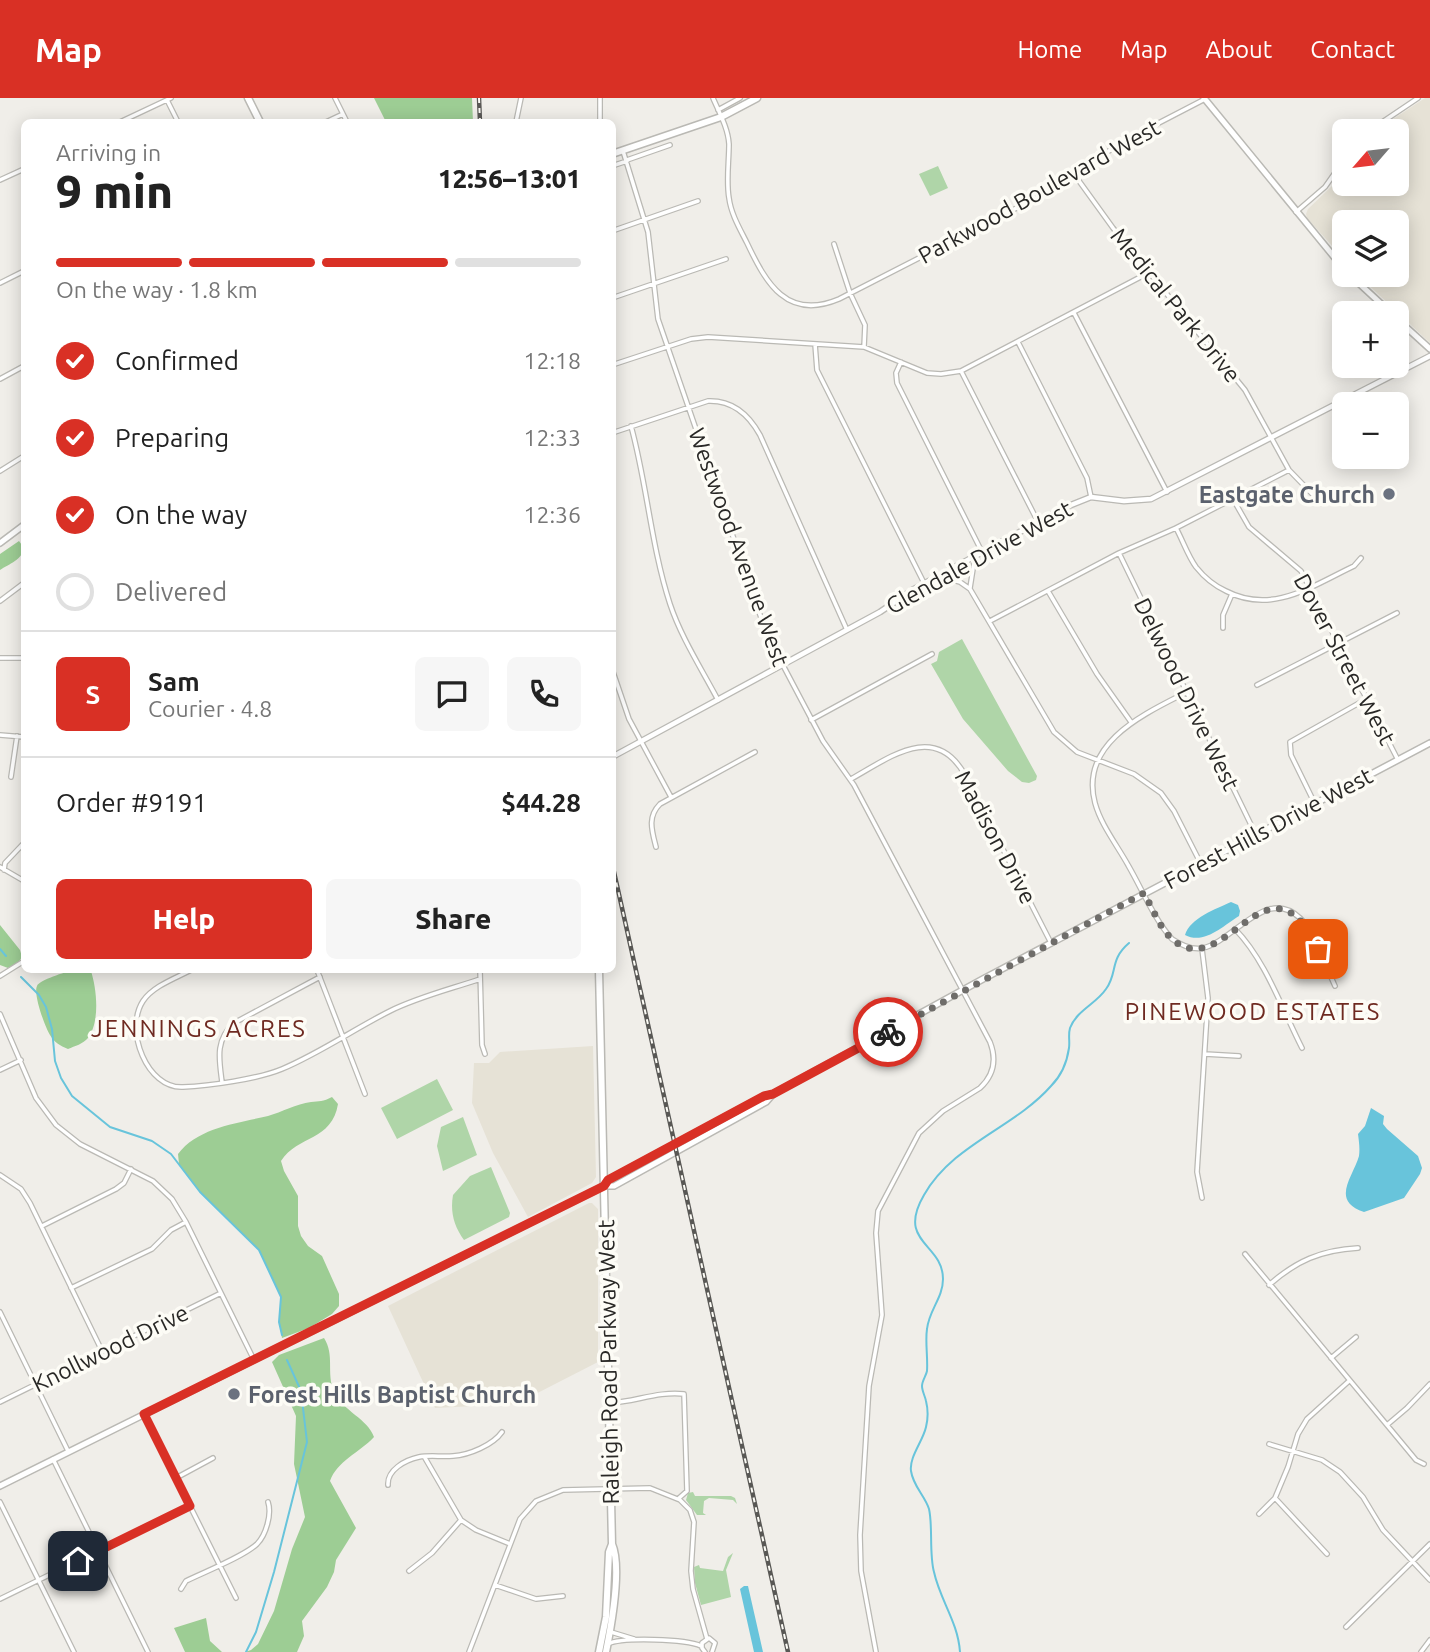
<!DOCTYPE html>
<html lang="en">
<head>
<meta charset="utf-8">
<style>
	:root { --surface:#fff; --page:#f6f6f6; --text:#222; --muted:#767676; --line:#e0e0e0; --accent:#d93025 }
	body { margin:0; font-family:Ubuntu,sans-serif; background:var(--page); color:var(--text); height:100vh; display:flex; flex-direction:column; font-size:26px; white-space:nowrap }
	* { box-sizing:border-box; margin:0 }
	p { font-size:23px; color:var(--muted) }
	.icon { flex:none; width:38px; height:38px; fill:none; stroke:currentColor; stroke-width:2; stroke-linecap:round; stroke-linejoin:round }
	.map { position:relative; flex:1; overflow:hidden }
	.sheet { position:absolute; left:21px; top:21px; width:595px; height:854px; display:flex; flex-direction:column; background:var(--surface); border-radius:10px; box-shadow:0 4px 18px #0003 }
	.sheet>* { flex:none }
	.needle { width:46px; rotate:242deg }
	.fabs { position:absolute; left:1332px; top:21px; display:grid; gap:14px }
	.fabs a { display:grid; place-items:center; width:77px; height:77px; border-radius:10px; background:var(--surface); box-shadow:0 4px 18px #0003; font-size:35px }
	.pin { position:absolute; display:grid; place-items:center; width:60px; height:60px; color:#fff; margin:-30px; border-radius:14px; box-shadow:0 4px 10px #0006 }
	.courier { position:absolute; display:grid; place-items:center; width:70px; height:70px; margin:-35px; border:5px solid #d93025; border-radius:50%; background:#fff; color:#222; box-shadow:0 2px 9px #0007 }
	.headline em { font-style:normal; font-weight:800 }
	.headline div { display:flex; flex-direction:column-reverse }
	.headline { display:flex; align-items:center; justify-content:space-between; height:119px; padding:0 35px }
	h1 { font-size:46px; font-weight:800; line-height:52px }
	.bar { display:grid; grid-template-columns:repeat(4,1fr); gap:10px 7px; align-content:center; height:84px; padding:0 35px }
	.bar i { height:9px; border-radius:5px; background:var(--line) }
	.bar .on { background:var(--accent) }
	.bar p { grid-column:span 4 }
	.line { display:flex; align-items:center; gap:18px; padding:0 35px; border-top:2px solid var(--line) }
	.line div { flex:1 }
	.round { display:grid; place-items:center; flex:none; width:74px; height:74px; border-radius:10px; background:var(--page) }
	ol { padding:0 35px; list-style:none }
	li { display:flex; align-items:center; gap:21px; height:77px }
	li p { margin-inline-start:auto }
	li .icon { padding:7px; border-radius:50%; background:var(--accent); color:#fff; stroke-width:4 }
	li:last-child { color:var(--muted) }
	li i { width:38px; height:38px; border:4px solid var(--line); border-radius:50% }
	.primary-button { display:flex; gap:14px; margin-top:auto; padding:14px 35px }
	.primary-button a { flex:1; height:80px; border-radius:10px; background:var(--accent); color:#fff; font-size:28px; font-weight:800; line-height:80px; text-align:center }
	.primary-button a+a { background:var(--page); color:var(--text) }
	header { display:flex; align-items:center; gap:42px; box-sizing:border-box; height:98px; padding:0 35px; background:var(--accent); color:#fff }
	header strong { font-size:33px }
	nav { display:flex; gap:38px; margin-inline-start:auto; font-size:24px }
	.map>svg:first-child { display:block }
	.built { fill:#e6e2d6 }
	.green { fill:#afd5a8 }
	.forest { fill:#9dcd94 }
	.water { fill:#68c4db }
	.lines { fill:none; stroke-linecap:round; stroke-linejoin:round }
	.stream { stroke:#68c4db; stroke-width:2 }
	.minor-casing { stroke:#bab9b4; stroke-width:6 }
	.tertiary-casing { stroke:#bab9b4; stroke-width:7 }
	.secondary-casing { stroke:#bab9b4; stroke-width:8 }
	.primary-casing { stroke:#bab9b4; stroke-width:9 }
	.minor { stroke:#fff; stroke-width:3.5 }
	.tertiary { stroke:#fff; stroke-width:4.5 }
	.secondary { stroke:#fff; stroke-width:5 }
	.primary { stroke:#fff; stroke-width:6 }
	.rail-casing { stroke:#595855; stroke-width:4.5 }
	.rail { stroke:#fdfcf6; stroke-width:2; stroke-dasharray:5; stroke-linecap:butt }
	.done { stroke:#6f6d6a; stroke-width:7; stroke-dasharray:0 12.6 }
	.route { stroke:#d93025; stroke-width:9 }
	.worship-dot { fill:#6b7280; stroke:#fdfcf6; stroke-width:2.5 }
	.labels { text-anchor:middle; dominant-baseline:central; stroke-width:7; stroke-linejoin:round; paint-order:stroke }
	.street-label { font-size:23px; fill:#292826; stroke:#fdfcf6 }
	.worship-label { font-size:23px; font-weight:bold; fill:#5b616d; stroke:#fdfcf6; text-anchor:end }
	.neighbourhood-label { font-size:24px; letter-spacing:2px; fill:#6f2a21; stroke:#fdfcf6 }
</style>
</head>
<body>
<header>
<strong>Map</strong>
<nav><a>Home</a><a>Map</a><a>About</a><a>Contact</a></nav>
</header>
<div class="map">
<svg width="1430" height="1554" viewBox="0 0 1430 1554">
	<rect width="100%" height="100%" fill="#f0eee9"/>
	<path class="built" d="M1425,0H1430V245L1358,177H1396V124H1344V161L1307,120L1306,116L1308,111L1333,87L1344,68V86H1396V33H1375Z
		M593,948L596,1079L592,1085L528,1119L493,1055L472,1005L474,965H489L500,954Z
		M589,1105H592L598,1111V1264L516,1306L435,1310L388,1208Z"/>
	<path class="green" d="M938,68L948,90L930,98L919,76Z
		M962,541L1037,678L1036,682L1029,685L1022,684L1008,673L963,621L931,566L937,563L939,554Z
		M437,981L453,1012L397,1041L381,1010Z
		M463,1019L477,1057L443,1073L437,1048L441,1029Z
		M491,1069L510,1115L509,1119L464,1142C454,1128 450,1114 453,1097L470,1078Z
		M693,1394L695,1398H731L735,1400L737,1406L733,1402L709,1400L704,1403L703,1415L706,1417H697L686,1402L688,1395Z
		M733,1455L726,1472L731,1499L701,1507L695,1485L694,1469L699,1467L700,1470L723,1473L728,1459Z"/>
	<path class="forest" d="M374,0H472L473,24H386Z
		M19,443L24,450C22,462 9,466 0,472V456Z
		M0,827L20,852L22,859L18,865L8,870L0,867Z
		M73,872L91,873C97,892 100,924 88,940C83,946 75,948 68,951C60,948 54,944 50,937C45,929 33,896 37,888C39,882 66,874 73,872Z
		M332,999L338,1006C332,1043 298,1037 281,1063L284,1073L298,1098V1128L301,1138L308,1148L322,1158L339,1196V1208L332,1216L309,1230L282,1240L279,1224L281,1199L259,1152L200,1094L179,1066L178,1056C198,1029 239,1025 268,1018C282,1014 296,1006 311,1004C319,1003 323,1004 332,999Z
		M324,1240C335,1257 326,1275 334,1294C343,1313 368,1321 374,1339C359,1355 337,1363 330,1383L356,1430L336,1462L334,1474L327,1489L302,1523L304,1538L297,1554H245L251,1552L258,1546L274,1513L292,1451L305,1419L294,1366L296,1318L272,1264L279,1257Z
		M206,1520L210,1543L222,1554H185L174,1530Z"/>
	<path class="water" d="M1231,804L1238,807L1240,813L1239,818C1223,828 1204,847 1185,837C1190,820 1216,811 1231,804Z
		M1371,1010L1384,1018L1383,1026L1387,1031L1418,1058L1422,1070L1420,1076L1404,1100L1364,1114C1330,1103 1353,1079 1359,1058C1360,1050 1359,1044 1358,1036L1365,1028Z
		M744,1488H748L763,1554H754L740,1491Z"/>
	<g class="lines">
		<path class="stream" d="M0,851L6,858
			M21,879L39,897L46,909L52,931L55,963L61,980L72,998L110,1029L152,1043L171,1056L200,1094L259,1152L281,1199L279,1224L282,1237
			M246,1554L256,1534L274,1474L307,1344L301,1293L287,1262
			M960,1554C958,1524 940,1502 934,1474C929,1456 933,1428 929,1411C925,1398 913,1388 911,1373C909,1359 923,1343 926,1329C928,1321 928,1311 926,1303C925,1298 922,1293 922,1288C922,1283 926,1278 927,1273C928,1259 925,1244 927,1231C929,1212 943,1200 943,1181C943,1145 896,1145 924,1097C953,1046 1014,1030 1051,988C1061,978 1067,964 1069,950C1070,943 1068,937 1070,930C1077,912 1096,906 1106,891C1118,875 1109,862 1129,845"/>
		<g class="minor-casing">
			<path id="minor" d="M335,0L347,24
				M600,0V24
				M713,0C719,14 728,30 729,46C729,64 726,83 729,100C731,116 740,131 747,145C766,185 787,223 839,201L1042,97L1124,43L1205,1
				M167,2L178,24
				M718,12L740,0
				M120,24L171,0
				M326,24L343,16
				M516,24L521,0
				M1369,33L1418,0
				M623,53L648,134L658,221L767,537L823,643L854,687L990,944C997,962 994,977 980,990L943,1013L919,1035L878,1113L876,1135L882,1217L869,1288L860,1437L861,1473L876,1554
				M627,62L670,47
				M612,68L627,63
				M1074,76L1113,130L1245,292L1289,372L1321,405
				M0,82L24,71
				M1296,114L1325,89L1344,62
				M612,133L698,103
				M834,146L850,195L865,227L864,249
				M0,185L24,173
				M612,200L726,161
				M1074,215L1167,394
				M1018,244L1087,380L1091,399
				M815,246L817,272L924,485
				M901,264L896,275L897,285L982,454
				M612,267L691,241L708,239L864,249L927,275L941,276L961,273L1150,174
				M961,273L1038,424
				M0,281L24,268
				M631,328C647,386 651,448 670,506C681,539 701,570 718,602
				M612,335L708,303C733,302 749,317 760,337L847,532
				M0,373L24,358
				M1233,401L1249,429L1301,473L1398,662
				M1176,430C1183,443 1188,458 1196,469C1204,479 1215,488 1226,493C1272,517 1312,488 1354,468L1361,460
				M1119,455L1256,737
				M939,478L960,484L970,491L1054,634L1077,654L1134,676L1161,695L1174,713L1201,766
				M970,490L975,458
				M1048,493L1097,576L1131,624
				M0,503L24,485
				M990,523L1119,455L1176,430L1289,372
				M1223,530V517L1232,496
				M0,560H24
				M612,571L629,621L671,699
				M1257,587L1397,515
				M1187,594C1144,616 1079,645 1095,705C1101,727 1117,747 1128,767C1142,791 1154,821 1172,841C1181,847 1193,852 1203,850C1234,843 1266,788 1300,820C1315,834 1326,869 1335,888
				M811,622L932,556
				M0,637L24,639
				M11,679L17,638
				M851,681C889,660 935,623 965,677L1051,845
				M1315,706L1291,657L1290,644L1368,600
				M656,749C652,733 647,719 660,706L755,654
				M0,769L24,783
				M4,772L5,765L24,745
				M1235,831C1266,863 1282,911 1302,950
				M1202,851L1208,900L1197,1074L1202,1100
				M191,872C176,880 153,888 143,903C124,932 147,991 183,989C209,988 258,981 282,971C320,955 354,931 390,913C418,899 451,891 480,881
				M317,872L365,996
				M480,872L482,947L485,956
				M0,878L24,863
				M0,916L36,1000L56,1027L80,1046L153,1083L172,1101L186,1124L254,1262
				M1205,956L1239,958
				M0,972L21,962
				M222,984C219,961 215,942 234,925L320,879
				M0,1077L21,1091L30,1105L102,1253
				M42,1128L116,1091L124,1085L131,1071
				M1245,1156L1416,1362L1424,1366
				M1269,1187C1296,1163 1321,1152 1358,1150
				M71,1190L152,1151L171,1132L186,1124
				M0,1214L68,1353
				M1331,1260L1356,1239
				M0,1304L221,1195
				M610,1305C635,1304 658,1293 684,1296L687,1393L678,1401
				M144,1316L236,1500
				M1387,1327L1407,1310L1430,1286
				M1269,1346L1322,1362L1340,1374L1363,1399L1383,1432L1430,1482
				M425,1360L461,1422L476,1432L510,1446
				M53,1361L148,1554
				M176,1380L213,1360
				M388,1387C387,1372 405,1362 419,1359C429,1357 442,1359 453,1358C469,1357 493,1347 502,1334
				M1275,1400L1327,1456
				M0,1404L74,1554
				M1259,1416L1275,1400L1288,1369L1298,1336L1307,1321L1349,1283
				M409,1473L432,1455L461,1422
				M495,1487L536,1501L563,1498
				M181,1491L186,1483C204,1474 243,1459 257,1446C266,1437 272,1416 268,1404
				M0,1501L190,1408
				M1346,1529L1430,1446
				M611,1534L634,1541
				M608,1546C622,1539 686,1541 701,1548
				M469,1554L520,1421L536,1403L563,1392L650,1390L680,1402L690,1412L694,1424L691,1473L693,1491L707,1541
				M705,1554L702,1550V1545L709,1540L715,1545L712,1554
				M1421,1554L1430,1542"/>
		</g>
		<g class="tertiary-casing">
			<path id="tertiary" d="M612,659L880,514L914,491L1066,409L1091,399L1124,403L1151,401L1430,258"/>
		</g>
		<g class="secondary-casing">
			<path id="secondary" d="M1204,0L1344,171
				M1350,177L1391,215
				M1396,220L1430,251
				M0,445L24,427
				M604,1088L608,1082L764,998L773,996L983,881L1430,645
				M0,1388L604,1088H614L766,1004L773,996"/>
		</g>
		<g class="primary-casing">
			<path id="primary" d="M248,0L260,24
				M612,56L721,19L757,0
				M599,872L612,1446L609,1454L606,1519L599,1554
				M606,1554C611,1529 622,1469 612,1446"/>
		</g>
		<use href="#minor" class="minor"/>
		<use href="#tertiary" class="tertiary"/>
		<use href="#secondary" class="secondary"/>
		<use href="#primary" class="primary"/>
		<g class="rail-casing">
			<path id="rail" d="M479,0L480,24
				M612,765L788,1554"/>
		</g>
		<use href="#rail" class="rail"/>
	</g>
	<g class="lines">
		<path class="done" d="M888,934L1144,795C1152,809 1160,831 1173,842C1226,886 1268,745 1318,851"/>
		<path class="route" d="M78,1463L190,1408L144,1316L604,1088L608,1082L764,998L773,996L888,934"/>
	</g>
	<g class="worship-dot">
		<circle cx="1389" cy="396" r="7"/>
		<circle cx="234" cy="1296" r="7"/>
	</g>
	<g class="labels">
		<g class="street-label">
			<text transform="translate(1039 93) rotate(-29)">Parkwood Boulevard West</text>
			<text transform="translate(1176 207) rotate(51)">Medical Park Drive</text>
			<text transform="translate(739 449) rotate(70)">Westwood Avenue West</text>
			<text transform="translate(979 459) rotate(-29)">Glendale Drive West</text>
			<text transform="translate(1345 561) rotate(62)">Dover Street West</text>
			<text transform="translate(1187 596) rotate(64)">Delwood Drive West</text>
			<text transform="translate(1268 730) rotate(-28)">Forest Hills Drive West</text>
			<text transform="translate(996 739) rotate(62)">Madison Drive</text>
			<text transform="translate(110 1250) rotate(-26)">Knollwood Drive</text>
			<text transform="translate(608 1264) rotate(-91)">Raleigh Road Parkway West</text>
		</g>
		<g class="worship-label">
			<text x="1375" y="396">Eastgate Church</text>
			<text x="248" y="1296" text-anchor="start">Forest Hills Baptist Church</text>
		</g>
		<g class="neighbourhood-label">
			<text x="1253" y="913">PINEWOOD ESTATES</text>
			<text x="199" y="930">JENNINGS ACRES</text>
		</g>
	</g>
</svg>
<div class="fabs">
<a><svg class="needle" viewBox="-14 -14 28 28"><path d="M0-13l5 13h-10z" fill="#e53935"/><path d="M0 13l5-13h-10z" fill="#767676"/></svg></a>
<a><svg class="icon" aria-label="layers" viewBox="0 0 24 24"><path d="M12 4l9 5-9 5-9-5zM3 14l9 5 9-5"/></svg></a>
<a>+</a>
<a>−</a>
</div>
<div class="pin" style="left:1318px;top:851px;background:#ea580c"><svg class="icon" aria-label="bag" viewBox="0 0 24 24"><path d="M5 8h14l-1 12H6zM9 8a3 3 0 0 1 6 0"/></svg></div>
<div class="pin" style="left:78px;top:1463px;background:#1f2937"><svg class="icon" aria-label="home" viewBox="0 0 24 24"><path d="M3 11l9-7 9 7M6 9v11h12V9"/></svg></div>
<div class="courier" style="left:888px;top:934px"><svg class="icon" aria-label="bike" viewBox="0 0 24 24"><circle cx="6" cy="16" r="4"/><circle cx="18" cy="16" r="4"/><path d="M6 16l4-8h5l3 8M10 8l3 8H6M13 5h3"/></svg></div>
<section class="sheet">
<div class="headline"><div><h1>9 min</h1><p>Arriving in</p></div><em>12:56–13:01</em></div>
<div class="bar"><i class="on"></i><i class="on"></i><i class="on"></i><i></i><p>On the way · 1.8 km</p></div>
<ol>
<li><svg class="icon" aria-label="check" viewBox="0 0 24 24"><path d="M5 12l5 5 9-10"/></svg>Confirmed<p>12:18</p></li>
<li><svg class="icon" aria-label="check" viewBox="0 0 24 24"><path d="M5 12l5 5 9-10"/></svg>Preparing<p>12:33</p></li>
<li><svg class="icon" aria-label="check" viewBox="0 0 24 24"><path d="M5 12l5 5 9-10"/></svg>On the way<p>12:36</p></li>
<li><i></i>Delivered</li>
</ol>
<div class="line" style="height:126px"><b class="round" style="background:var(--accent);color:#fff">S</b><div><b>Sam</b><p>Courier · 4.8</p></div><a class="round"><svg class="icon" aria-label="chat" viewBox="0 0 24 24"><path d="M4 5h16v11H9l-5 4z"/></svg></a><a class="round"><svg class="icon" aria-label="phone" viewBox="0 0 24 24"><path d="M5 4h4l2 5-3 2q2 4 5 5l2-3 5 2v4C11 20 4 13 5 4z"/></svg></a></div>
<div class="line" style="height:91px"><div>Order #9191</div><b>$44.28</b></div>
<div class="primary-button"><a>Help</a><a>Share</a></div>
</section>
</div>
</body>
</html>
